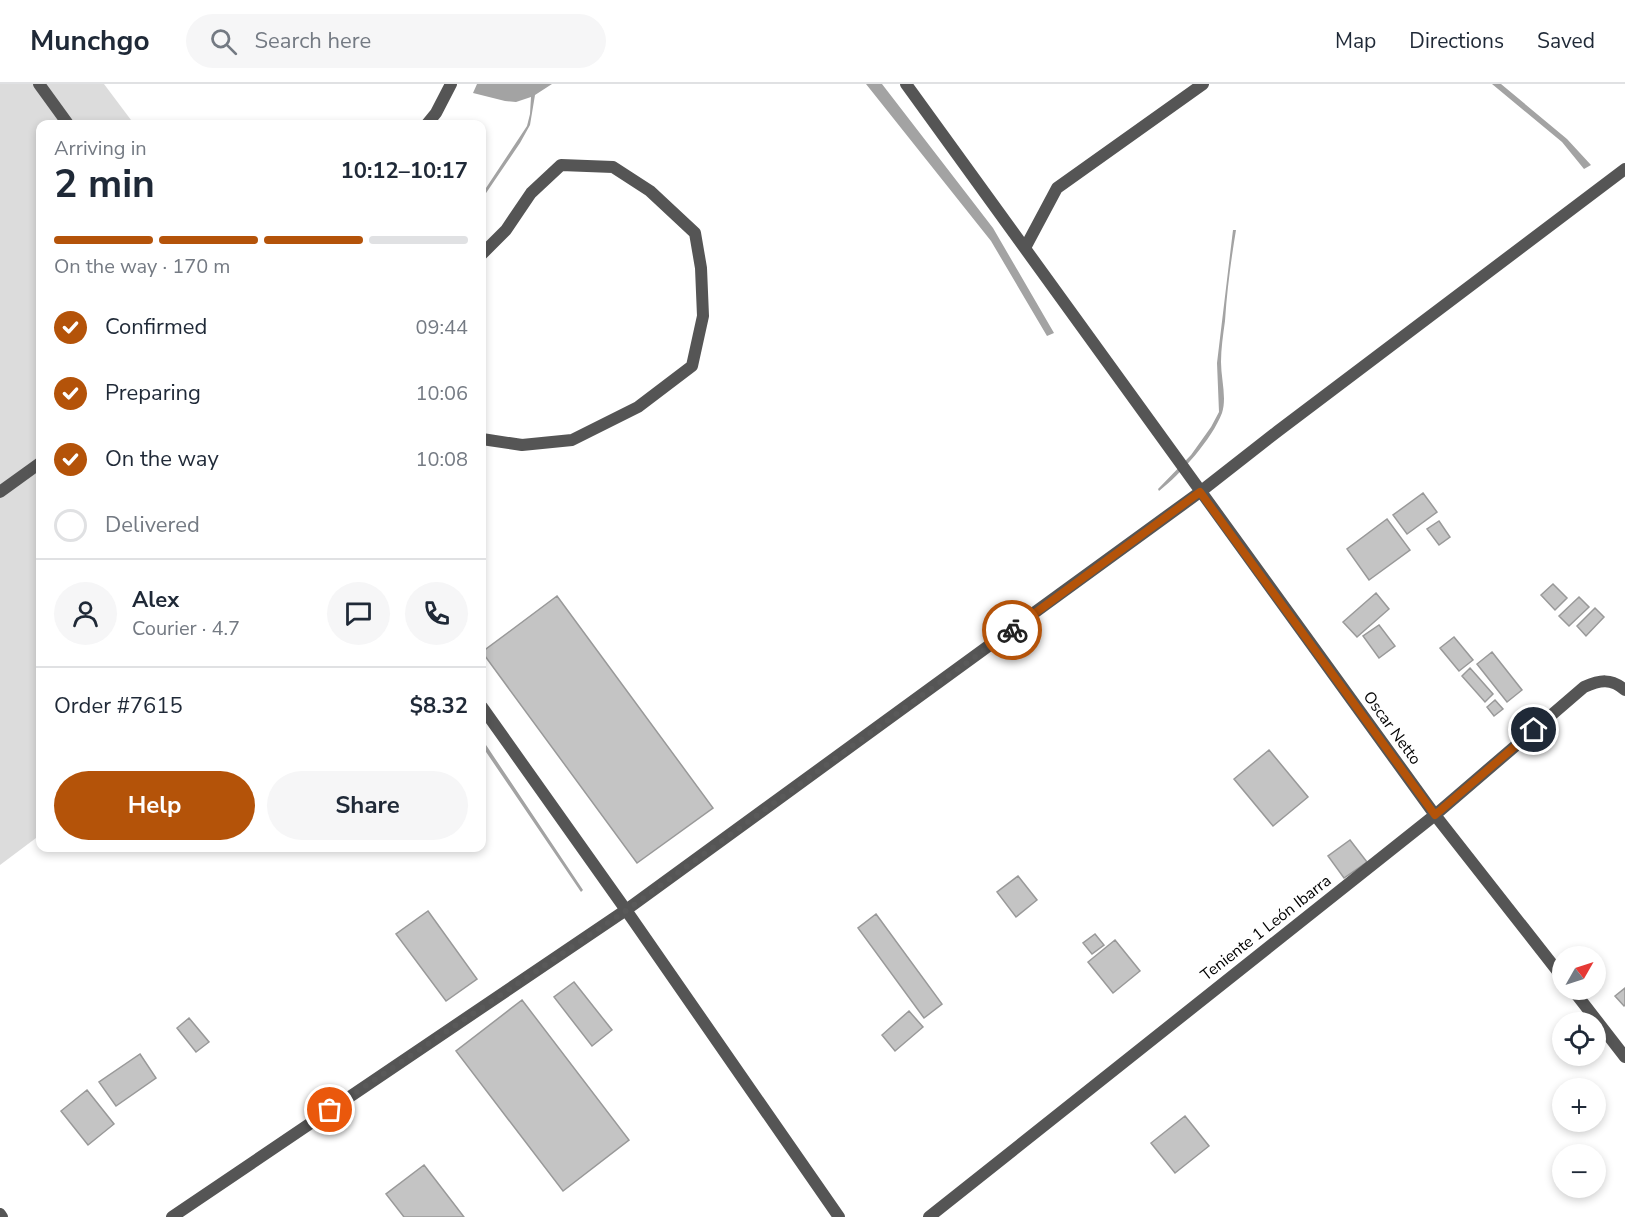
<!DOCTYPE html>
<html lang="en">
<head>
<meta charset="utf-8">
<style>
	:root { --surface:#fff; --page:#f6f6f7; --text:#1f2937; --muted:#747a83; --line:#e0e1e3; --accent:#b45309 }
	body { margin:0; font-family:"Nunito Sans",sans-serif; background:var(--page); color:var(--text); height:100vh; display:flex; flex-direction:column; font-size:22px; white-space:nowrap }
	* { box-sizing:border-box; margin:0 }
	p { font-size:20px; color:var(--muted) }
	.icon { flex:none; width:33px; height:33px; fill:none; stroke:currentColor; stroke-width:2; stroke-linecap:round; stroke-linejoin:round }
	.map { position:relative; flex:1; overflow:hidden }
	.panel { position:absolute; left:36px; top:36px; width:450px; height:732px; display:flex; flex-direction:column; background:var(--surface); border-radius:12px; box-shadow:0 3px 9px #0003 }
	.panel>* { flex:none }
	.needle { width:39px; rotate:51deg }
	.fabs { position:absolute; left:1552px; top:862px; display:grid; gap:12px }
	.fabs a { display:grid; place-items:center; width:54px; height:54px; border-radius:50%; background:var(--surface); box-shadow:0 3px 9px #0003; font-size:30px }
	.pin { position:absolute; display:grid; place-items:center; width:51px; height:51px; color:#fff; margin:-26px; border:3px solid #fff; border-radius:50%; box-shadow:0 2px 6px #0007 }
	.courier { position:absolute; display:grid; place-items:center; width:60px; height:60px; margin:-30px; border:4px solid #b45309; border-radius:50%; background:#fff; color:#222; box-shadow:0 2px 8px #0007 }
	.head em { font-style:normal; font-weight:700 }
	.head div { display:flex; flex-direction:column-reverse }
	.head { display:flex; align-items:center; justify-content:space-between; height:102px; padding:0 18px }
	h1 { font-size:39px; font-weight:700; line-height:45px }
	.bar { display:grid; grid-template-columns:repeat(4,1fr); gap:9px 6px; align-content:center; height:72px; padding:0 18px }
	.bar i { height:8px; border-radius:4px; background:var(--line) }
	.bar .on { background:var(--accent) }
	.bar p { grid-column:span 4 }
	.line { display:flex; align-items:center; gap:15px; padding:0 18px; border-top:2px solid var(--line) }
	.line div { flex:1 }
	.round { display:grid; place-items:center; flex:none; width:63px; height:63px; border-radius:32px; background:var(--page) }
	ol { padding:0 18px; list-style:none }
	li { display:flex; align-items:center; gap:18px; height:66px }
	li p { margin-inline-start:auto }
	li .icon { padding:6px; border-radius:50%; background:var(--accent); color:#fff; stroke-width:4 }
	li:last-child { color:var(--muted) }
	li i { width:33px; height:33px; border:3px solid var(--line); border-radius:50% }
	.button { display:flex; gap:12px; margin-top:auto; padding:12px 18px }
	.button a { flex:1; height:69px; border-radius:36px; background:var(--accent); color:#fff; font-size:24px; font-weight:700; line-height:69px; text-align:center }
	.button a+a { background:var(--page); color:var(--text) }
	header { display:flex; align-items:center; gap:36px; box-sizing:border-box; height:84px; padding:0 30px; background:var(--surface); border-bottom:2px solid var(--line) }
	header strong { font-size:28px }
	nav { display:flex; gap:33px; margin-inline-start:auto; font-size:21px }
	.search { width:420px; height:54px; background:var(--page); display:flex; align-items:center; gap:15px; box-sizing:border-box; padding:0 21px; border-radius:33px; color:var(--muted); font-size:22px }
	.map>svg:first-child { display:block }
	.green { fill:#dcdcdc }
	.water { fill:#a3a3a3 }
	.building { fill:#c4c4c4; stroke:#999; stroke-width:1.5 }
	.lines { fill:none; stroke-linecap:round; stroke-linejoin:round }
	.service { stroke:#555; stroke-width:12 }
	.minor { stroke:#555; stroke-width:12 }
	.done { stroke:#595959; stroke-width:6; stroke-dasharray:0 10.8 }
	.route { stroke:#b45309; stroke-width:8 }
	.labels { text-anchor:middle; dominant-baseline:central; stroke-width:5; stroke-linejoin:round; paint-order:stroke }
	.street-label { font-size:16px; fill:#000; stroke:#fff }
</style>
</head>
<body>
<header>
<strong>Munchgo</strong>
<div class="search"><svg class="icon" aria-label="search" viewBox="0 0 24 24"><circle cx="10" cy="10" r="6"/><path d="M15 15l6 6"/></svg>Search here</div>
<nav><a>Map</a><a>Directions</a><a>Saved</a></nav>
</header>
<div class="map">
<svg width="1625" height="1133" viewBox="0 0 1625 1133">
	<rect width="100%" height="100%" fill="#fff"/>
	<path class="green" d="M0,0H104L134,40H40V751L0,781Z"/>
	<path class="water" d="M477,0H552L535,11L530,41L520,59L482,115V110L527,42L530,30L531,13L516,18L505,17L473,9Z
		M866,0H882L993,144L1054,249L1047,252L991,157Z
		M1492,0H1501L1567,55L1591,81L1584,85L1562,58Z
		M1233,146H1236C1231,176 1227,206 1225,237C1223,251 1221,265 1221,278C1221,295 1227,313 1222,329C1212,355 1181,390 1159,407L1158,405L1191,371L1211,343L1219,328L1217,279Z
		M482,655L583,806L581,808L482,662Z"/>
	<path class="building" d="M1423,409L1437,428L1407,450L1393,431Z
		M1387,435L1410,466L1369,496L1347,465Z
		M1439,437L1450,453L1439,461L1427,445Z
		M1553,500L1567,514L1555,526L1541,511Z
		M1376,509L1389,525L1357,553L1343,538Z
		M557,512L713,724L637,779L482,568Z
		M1579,513L1589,523L1569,542L1559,532Z
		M1595,524L1604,533L1586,552L1577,542Z
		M1379,541L1395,562L1379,574L1363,552Z
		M1454,553L1473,576L1459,587L1440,564Z
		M1492,568L1522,606L1507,618L1477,580Z
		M1470,584L1493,610L1485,618L1462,592Z
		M1495,616L1503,625L1494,632L1487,623Z
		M1269,666L1308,713L1273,742L1234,695Z
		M1350,756L1367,778L1344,794L1328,772Z
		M1018,792L1037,816L1016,833L997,808Z
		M428,827L477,895L446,917L396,850Z
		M876,830L942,920L924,934L858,844Z
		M1095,850L1104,861L1092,870L1083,859Z
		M1115,856L1140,887L1113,909L1088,878Z
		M574,898L612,946L592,962L554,913Z
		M1625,904V921L1624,922L1615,912Z
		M522,916L629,1056L563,1107L456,967Z
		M909,927L923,943L895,967L882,951Z
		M189,934L209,958L196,968L177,944Z
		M140,970L156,994L116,1022L99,998Z
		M87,1006L114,1040L88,1061L61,1027Z
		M1185,1032L1209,1062L1175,1089L1151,1059Z
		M424,1081L464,1133H404L386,1110Z"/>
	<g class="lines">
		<path class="service" d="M39,0L68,40
			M482,170L506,146L531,109L561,81L613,83L650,107L695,149L701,184L703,232L692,282L638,323L572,356L522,361L482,355"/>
		<path class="minor" d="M906,0L1435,731L1563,894
			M427,40L436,29L451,0
			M1025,164L1057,104L1203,0
			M0,408L40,379
			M482,623L626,826L839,1133
			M1573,906L1625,973
			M0,1130L2,1133
			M172,1133L626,826L1200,408L1278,347L1625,85
			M929,1133L1435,731L1584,603C1600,596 1611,594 1625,606"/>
	</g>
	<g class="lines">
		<path class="done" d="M330,1026L627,826L1012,546"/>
		<path class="route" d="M1012,546L1200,408L1435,731L1534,646"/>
	</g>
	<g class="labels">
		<g class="street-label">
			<text transform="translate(1392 644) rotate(54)">Oscar Netto</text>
			<text transform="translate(1266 844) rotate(-38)">Teniente 1 León Ibarra</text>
		</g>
	</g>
</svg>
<div class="fabs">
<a><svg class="needle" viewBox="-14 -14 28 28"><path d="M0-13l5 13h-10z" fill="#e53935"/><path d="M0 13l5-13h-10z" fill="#747a83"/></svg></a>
<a><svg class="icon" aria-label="locate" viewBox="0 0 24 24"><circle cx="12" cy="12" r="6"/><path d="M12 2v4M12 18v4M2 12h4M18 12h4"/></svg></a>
<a>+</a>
<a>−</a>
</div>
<div class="pin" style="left:330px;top:1026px;background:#ea580c"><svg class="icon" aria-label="bag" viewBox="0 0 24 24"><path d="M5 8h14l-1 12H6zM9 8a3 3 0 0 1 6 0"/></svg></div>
<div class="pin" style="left:1534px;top:646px;background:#1f2937"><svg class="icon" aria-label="home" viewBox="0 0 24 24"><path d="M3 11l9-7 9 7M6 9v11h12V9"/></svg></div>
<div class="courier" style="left:1012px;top:546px"><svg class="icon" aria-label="bike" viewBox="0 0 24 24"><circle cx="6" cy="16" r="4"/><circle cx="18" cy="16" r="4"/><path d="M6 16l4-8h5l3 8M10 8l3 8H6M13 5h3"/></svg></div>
<section class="panel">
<div class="head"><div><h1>2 min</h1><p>Arriving in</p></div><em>10:12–10:17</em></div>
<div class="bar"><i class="on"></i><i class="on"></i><i class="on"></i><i></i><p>On the way · 170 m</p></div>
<ol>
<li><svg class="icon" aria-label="check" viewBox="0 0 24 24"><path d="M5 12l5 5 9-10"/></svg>Confirmed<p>09:44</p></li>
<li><svg class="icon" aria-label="check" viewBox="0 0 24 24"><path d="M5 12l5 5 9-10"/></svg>Preparing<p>10:06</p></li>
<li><svg class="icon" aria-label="check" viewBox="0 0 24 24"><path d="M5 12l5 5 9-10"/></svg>On the way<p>10:08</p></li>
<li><i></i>Delivered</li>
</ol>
<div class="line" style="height:108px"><a class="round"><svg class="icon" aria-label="person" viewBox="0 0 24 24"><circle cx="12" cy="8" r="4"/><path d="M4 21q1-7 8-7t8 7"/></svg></a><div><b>Alex</b><p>Courier · 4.7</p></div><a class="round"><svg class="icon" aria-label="chat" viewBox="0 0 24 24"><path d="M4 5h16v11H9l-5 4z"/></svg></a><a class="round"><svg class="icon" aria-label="phone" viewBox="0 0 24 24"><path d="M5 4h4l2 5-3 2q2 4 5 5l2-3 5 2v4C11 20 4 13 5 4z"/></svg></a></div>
<div class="line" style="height:78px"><div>Order #7615</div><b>$8.32</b></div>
<div class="button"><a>Help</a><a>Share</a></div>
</section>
</div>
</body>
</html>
